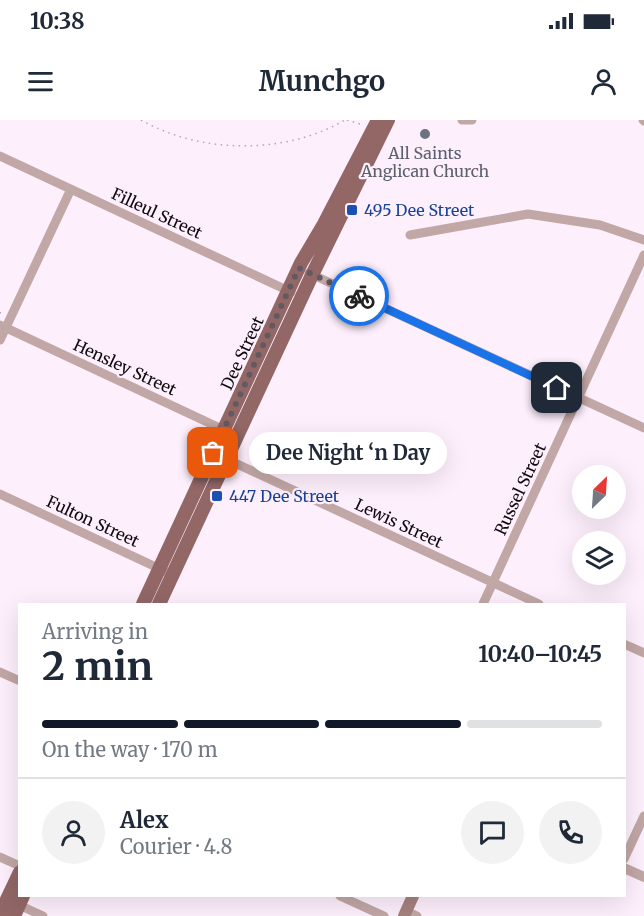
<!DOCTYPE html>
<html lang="en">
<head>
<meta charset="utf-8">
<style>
	:root { --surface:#fff; --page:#f2f2f3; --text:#1f2937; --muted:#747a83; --line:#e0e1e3; --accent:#111827 }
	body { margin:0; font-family:Merriweather,serif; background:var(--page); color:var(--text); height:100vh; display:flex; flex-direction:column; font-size:22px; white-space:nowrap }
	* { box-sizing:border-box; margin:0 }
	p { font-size:20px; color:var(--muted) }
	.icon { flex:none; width:33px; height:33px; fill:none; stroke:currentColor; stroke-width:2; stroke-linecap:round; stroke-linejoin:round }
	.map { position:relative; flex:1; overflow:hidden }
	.panel { position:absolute; left:18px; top:483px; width:608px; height:294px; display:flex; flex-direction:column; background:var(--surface); border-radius:0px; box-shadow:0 6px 24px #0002 }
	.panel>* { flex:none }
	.needle { width:39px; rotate:25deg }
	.tools { position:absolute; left:572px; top:345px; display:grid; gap:12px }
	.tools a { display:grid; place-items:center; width:54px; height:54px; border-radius:50%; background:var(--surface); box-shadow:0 6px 24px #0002; font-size:30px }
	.pin { position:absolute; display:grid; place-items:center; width:51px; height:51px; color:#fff; margin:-26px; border-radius:12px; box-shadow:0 3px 9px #0006 }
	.courier { position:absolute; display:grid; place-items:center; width:60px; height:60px; margin:-30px; border:4px solid #1a73e8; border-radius:50%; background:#fff; color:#222; box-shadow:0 2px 8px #0007 }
	.bubble { position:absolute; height:42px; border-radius:21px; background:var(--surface); box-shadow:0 6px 24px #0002; font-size:20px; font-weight:700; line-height:42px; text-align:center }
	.overview em { font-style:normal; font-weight:700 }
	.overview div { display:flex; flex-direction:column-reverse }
	.overview { display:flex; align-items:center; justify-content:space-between; height:102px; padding:0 24px }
	h1 { font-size:39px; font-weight:700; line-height:45px }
	.bar { display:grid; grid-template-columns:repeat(4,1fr); gap:9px 6px; align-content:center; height:72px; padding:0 24px }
	.bar i { height:8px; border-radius:4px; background:var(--line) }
	.bar .on { background:var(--accent) }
	.bar p { grid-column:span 4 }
	.line { display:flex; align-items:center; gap:15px; padding:0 24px; border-top:2px solid var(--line) }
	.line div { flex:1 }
	.round { display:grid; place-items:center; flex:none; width:63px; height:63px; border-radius:32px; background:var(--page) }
	.status { display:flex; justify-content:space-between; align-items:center; height:42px; padding:0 30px; background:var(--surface); direction:ltr }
	.status svg { height:16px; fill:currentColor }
	header { display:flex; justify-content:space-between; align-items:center; height:78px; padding:0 24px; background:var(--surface); font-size:27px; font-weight:700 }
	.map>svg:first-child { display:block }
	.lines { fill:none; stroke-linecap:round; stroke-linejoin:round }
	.path { stroke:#b1a6b1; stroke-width:1.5; stroke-dasharray:1.5 4.5; stroke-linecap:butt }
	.minor { stroke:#c1a7a6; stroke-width:9 }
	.tertiary { stroke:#c1a7a6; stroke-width:10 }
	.secondary { stroke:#a68280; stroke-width:12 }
	.primary { stroke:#926766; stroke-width:14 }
	.done { stroke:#625a62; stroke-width:6; stroke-dasharray:0 10.8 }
	.route { stroke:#1a73e8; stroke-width:8 }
	.worship-dot { fill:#6b7280; stroke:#feeffd; stroke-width:2 }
	.transit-dot { fill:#1a4fb4; stroke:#feeffd; stroke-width:2 }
	.labels { text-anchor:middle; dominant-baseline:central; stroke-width:4.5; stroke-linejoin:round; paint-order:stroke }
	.worship-label { font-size:16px; fill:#5b616d; stroke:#feeffd }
	.transit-label { font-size:16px; fill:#164399; stroke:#feeffd; text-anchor:start }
	.street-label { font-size:16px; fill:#0e0a0e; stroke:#feeffd }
</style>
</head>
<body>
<div class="status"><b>10:38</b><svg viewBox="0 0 49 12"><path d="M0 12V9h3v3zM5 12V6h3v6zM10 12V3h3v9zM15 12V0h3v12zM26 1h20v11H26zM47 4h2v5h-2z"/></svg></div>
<header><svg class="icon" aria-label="menu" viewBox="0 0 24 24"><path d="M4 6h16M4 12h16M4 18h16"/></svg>Munchgo<svg class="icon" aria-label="person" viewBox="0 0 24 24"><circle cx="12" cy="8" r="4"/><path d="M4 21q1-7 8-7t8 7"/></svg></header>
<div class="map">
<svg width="644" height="796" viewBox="0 0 644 796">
	<rect width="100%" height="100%" fill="#feeffd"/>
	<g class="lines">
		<path class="path" d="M141,0C201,34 285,35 345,0
			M347,0L363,5
			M0,192L1,194"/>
		<path class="minor" d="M462,0H472
			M643,0L644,1
			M0,36L291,172
			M410,115L528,94L600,105L644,120
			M309,153L644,308
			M0,205L237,316
			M0,220L71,69
			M224,338L539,484
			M0,374L173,455
			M483,484L644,135
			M624,524L644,533
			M0,552L20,561
			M0,737L20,746
			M624,739L644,696
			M340,776L384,796
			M19,785L43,796
			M406,791L417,796"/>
		<path class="tertiary" d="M624,748L644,757"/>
		<path class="secondary" d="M404,796L413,776"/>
		<path class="primary" d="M143,484L301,143L324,104L378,0
			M159,484L312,155L388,0
			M0,794L20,752
			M14,796L23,776"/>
	</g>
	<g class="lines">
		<path class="done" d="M213,333L299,148L359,176"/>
		<path class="route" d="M359,176L557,268"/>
	</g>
	<circle class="worship-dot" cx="425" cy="14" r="6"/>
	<g class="transit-dot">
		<rect x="346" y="84" width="12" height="12" rx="3"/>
		<rect x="211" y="370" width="12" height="12" rx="3"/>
	</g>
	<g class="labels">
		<g class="worship-label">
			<text x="425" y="33">All Saints<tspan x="425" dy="18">Anglican Church</tspan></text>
		</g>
		<g class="transit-label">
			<text x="364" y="90">495 Dee Street</text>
			<text x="229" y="376">447 Dee Street</text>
		</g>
		<g class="street-label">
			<text transform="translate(157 93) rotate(25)">Filleul Street</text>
			<text transform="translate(242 233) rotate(-65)">Dee Street</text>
			<text transform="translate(125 247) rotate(25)">Hensley Street</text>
			<text transform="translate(520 369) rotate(-65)">Russel Street</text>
			<text transform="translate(93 401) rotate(25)">Fulton Street</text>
			<text transform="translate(399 403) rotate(25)">Lewis Street</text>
		</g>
	</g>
</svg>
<div class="tools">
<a><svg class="needle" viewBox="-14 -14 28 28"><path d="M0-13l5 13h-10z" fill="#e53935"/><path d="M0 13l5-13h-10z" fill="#747a83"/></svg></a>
<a><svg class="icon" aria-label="layers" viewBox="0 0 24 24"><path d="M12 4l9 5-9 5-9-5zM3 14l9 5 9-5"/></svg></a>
</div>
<div class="pin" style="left:213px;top:333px;background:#ea580c"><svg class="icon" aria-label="bag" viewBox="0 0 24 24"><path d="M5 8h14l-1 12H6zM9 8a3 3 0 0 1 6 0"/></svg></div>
<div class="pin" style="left:557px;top:268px;background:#1f2937"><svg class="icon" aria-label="home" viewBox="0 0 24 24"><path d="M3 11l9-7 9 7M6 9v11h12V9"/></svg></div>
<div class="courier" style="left:359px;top:176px"><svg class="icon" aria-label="bike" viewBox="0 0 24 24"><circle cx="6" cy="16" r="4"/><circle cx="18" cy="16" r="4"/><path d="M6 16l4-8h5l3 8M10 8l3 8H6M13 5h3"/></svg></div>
<div class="bubble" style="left:249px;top:312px;width:198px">Dee Night ‘n Day</div>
<section class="panel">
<div class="overview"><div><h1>2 min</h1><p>Arriving in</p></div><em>10:40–10:45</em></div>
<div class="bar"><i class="on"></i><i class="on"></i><i class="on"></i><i></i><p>On the way · 170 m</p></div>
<div class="line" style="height:108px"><a class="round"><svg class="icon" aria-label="person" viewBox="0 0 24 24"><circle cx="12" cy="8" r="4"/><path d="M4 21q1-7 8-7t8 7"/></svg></a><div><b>Alex</b><p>Courier · 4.8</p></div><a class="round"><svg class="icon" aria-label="chat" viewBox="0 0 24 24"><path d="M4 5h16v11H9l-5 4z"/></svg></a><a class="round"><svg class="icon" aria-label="phone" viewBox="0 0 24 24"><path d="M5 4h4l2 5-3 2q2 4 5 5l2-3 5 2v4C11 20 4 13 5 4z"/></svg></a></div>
</section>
</div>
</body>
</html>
